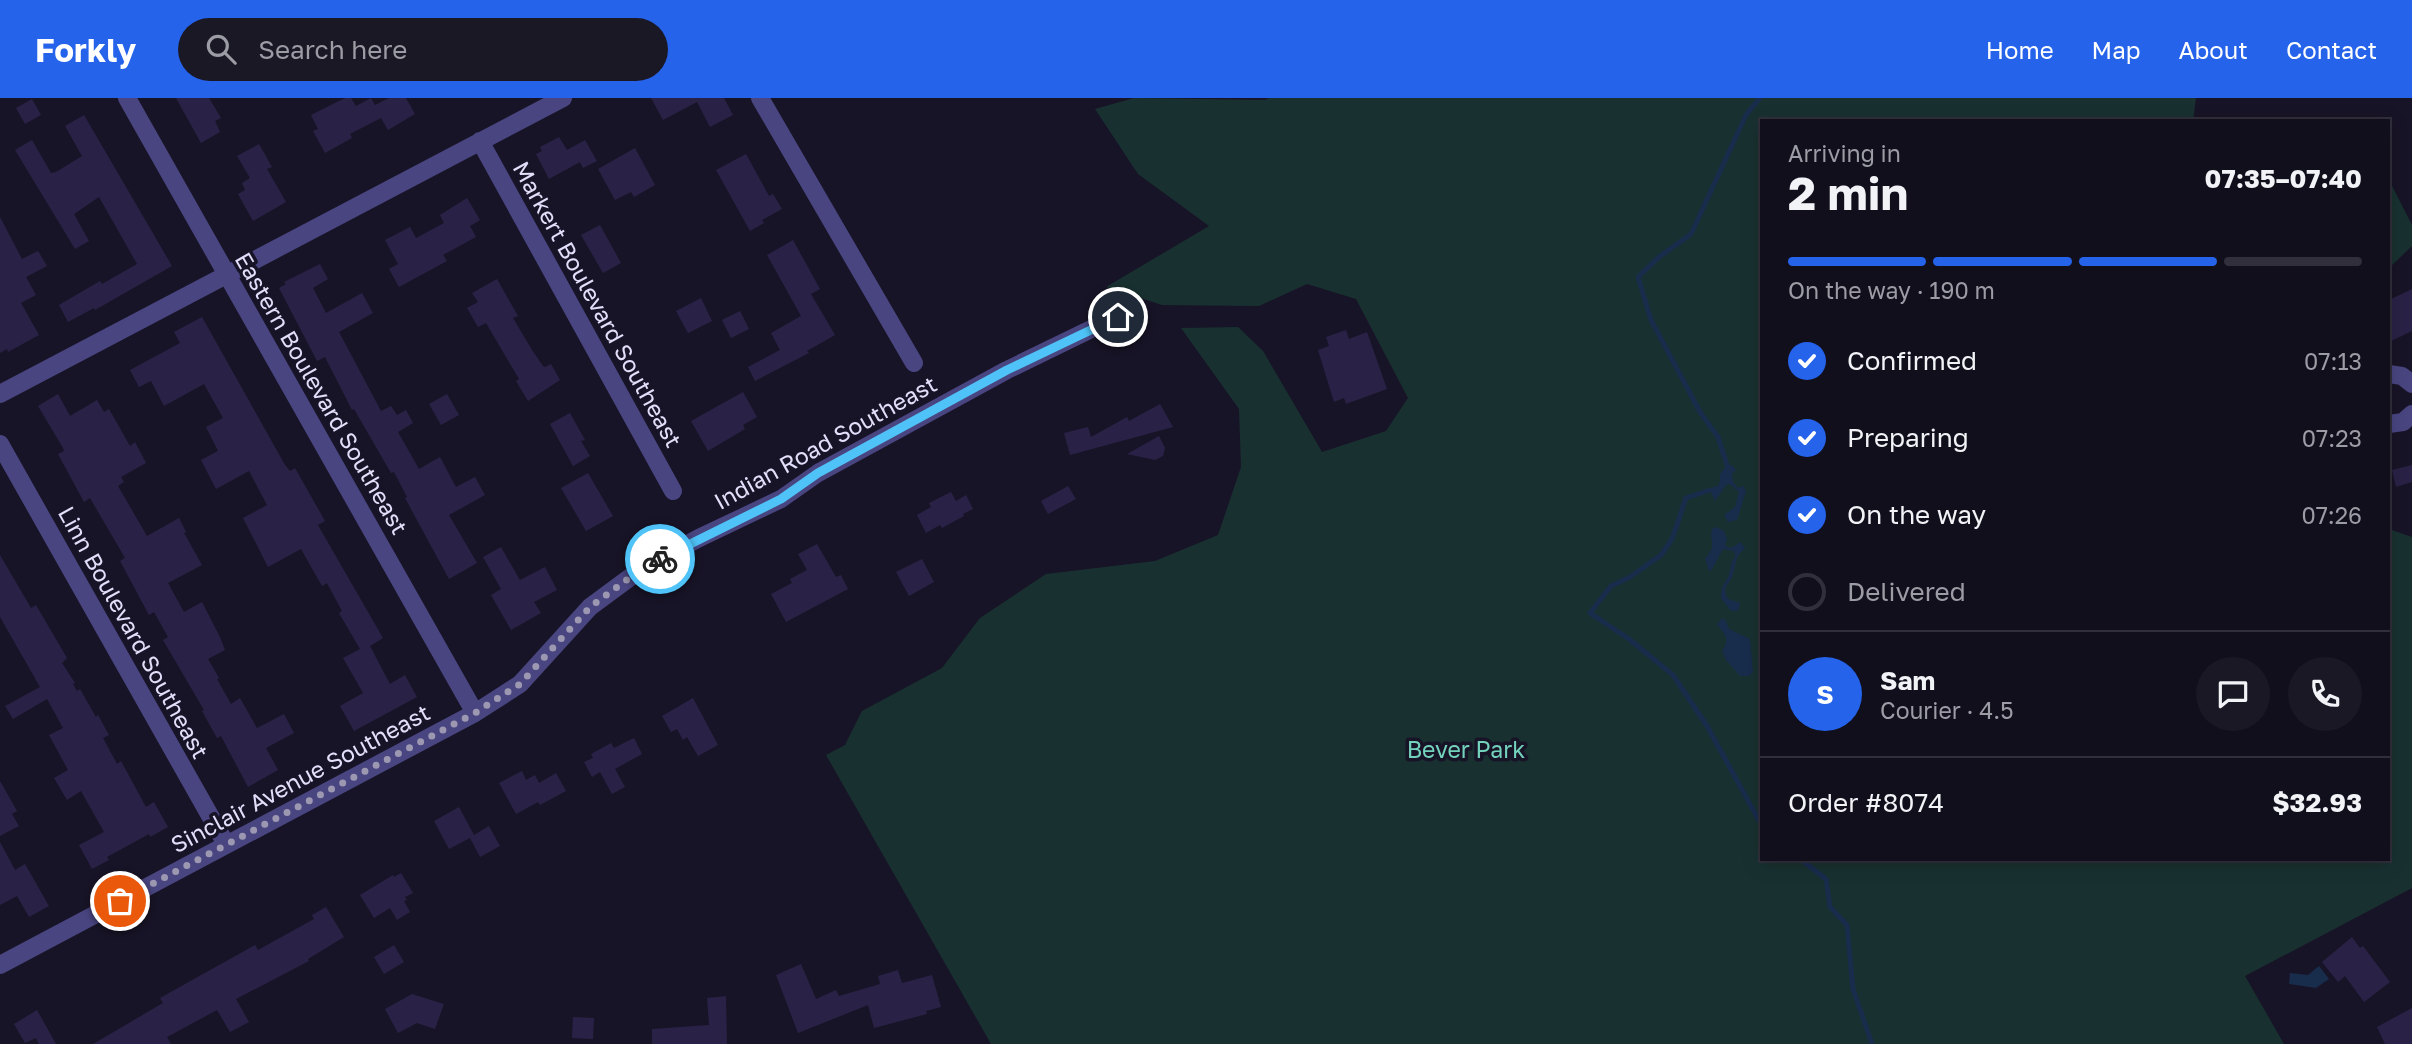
<!DOCTYPE html>
<html lang="en">
<head>
<meta charset="utf-8">
<style>
	:root { --surface:#120f1d; --page:#1b1826; --text:#f1f3f6; --muted:#9c9ca4; --line:#312f3b; --accent:#2563eb }
	body { margin:0; font-family:"Golos Text",sans-serif; background:var(--page); color:var(--text); height:100vh; display:flex; flex-direction:column; font-size:26px; white-space:nowrap }
	* { box-sizing:border-box; margin:0 }
	p { font-size:23px; color:var(--muted) }
	.icon { flex:none; width:38px; height:38px; fill:none; stroke:currentColor; stroke-width:2; stroke-linecap:round; stroke-linejoin:round }
	.map { position:relative; flex:1; overflow:hidden }
	.drawer { position:absolute; left:1760px; top:21px; width:630px; height:742px; display:flex; flex-direction:column; background:var(--surface); border-radius:0px; box-shadow:0 4px 18px #0003,0 0 0 2px var(--line) }
	.drawer>* { flex:none }
	.pin { position:absolute; display:grid; place-items:center; width:60px; height:60px; color:#fff; margin:-30px; border:4px solid #fff; border-radius:50%; box-shadow:0 2px 7px #0007 }
	.courier { position:absolute; display:grid; place-items:center; width:70px; height:70px; margin:-35px; border:5px solid #4fc3f7; border-radius:50%; background:#fff; color:#222; box-shadow:0 2px 9px #0007 }
	.summary em { font-style:normal; font-weight:700 }
	.summary div { display:flex; flex-direction:column-reverse }
	.summary { display:flex; align-items:center; justify-content:space-between; height:119px; padding:0 28px }
	h1 { font-size:46px; font-weight:700; line-height:52px }
	.bar { display:grid; grid-template-columns:repeat(4,1fr); gap:10px 7px; align-content:center; height:84px; padding:0 28px }
	.bar i { height:9px; border-radius:5px; background:var(--line) }
	.bar .on { background:var(--accent) }
	.bar p { grid-column:span 4 }
	.line { display:flex; align-items:center; gap:18px; padding:0 28px; border-top:2px solid var(--line) }
	.line div { flex:1 }
	.round { display:grid; place-items:center; flex:none; width:74px; height:74px; border-radius:37px; background:var(--page) }
	ol { padding:0 28px; list-style:none }
	li { display:flex; align-items:center; gap:21px; height:77px }
	li p { margin-inline-start:auto }
	li .icon { padding:7px; border-radius:50%; background:var(--accent); color:#fff; stroke-width:4 }
	li:last-child { color:var(--muted) }
	li i { width:38px; height:38px; border:4px solid var(--line); border-radius:50% }
	header { display:flex; align-items:center; gap:42px; box-sizing:border-box; height:98px; padding:0 35px; background:var(--accent); color:#fff }
	header strong { font-size:33px }
	nav { display:flex; gap:38px; margin-inline-start:auto; font-size:24px }
	.search { width:490px; height:63px; background:var(--page); display:flex; align-items:center; gap:18px; box-sizing:border-box; padding:0 24px; border-radius:38px; color:var(--muted); font-size:26px }
	.map>svg:first-child { display:block }
	.green { fill:#183130 }
	.water { fill:#182c4c }
	.lines { fill:none; stroke-linecap:round; stroke-linejoin:round }
	.stream { stroke:#182c4c; stroke-width:5 }
	.building { fill:#2a2246 }
	.minor { stroke:#494580; stroke-width:18 }
	.done { stroke:#9c98b1; stroke-width:7; stroke-dasharray:0 12.6 }
	.route { stroke:#4fc3f7; stroke-width:9 }
	.labels { text-anchor:middle; dominant-baseline:central; stroke-width:7; stroke-linejoin:round; paint-order:stroke }
	.street-label { font-size:23px; fill:#e3dffb; stroke:#181427 }
	.park-label { font-size:23px; fill:#73d2bc; stroke:#181427 }
</style>
</head>
<body>
<header>
<strong>Forkly</strong>
<div class="search"><svg class="icon" aria-label="search" viewBox="0 0 24 24"><circle cx="10" cy="10" r="6"/><path d="M15 15l6 6"/></svg>Search here</div>
<nav><a>Home</a><a>Map</a><a>About</a><a>Contact</a></nav>
</header>
<div class="map">
<svg width="2412" height="946" viewBox="0 0 2412 946">
	<rect width="100%" height="100%" fill="#181427"/>
	<path class="green" d="M1134,0L1265,2L1269,0H2196L2193,23H1762V761H2389V431L2412,439V790L2245,878L2284,946H991L826,657L845,647L862,613L942,570L980,520L1046,476L1155,463L1218,437L1241,369L1239,311L1181,230L1238,229L1263,253L1322,354L1386,333L1408,300L1356,201L1307,186L1259,208L1162,207L1106,189L1209,128L1138,76L1095,11Z
		M2389,82L2412,127V148L2389,170Z"/>
	<path class="water" d="M1727,367H1732L1736,372L1732,376L1733,384L1738,390L1743,388L1746,393L1737,422L1728,424L1724,417L1735,409L1739,394L1730,386L1726,387L1715,403L1710,392L1713,389L1718,388L1720,383V376Z
		M1716,429L1724,433L1727,441L1725,448L1731,450L1741,444L1745,451C1735,457 1736,466 1733,476C1730,487 1721,488 1728,501L1740,505L1738,513H1731L1721,500C1722,484 1725,488 1729,476C1732,469 1729,466 1735,459L1734,453L1723,451L1711,473H1709L1705,461C1718,445 1709,446 1712,431Z
		M1721,521H1725L1729,531L1750,541L1753,574L1749,578H1740L1726,562L1722,553C1730,542 1726,536 1717,527Z
		M2319,868L2329,881L2316,890L2289,886L2290,875L2308,877Z"/>
	<g class="lines">
		<path class="stream" d="M1727,367L1718,339L1700,314L1651,222L1638,179L1659,159L1691,136L1746,17L1760,0
			M1710,392L1686,400L1672,441L1661,457L1630,479L1611,488L1590,515L1629,541L1673,577L1707,628L1762,728
			M1800,761L1826,781L1830,809L1847,827L1853,891L1872,946"/>
	</g>
	<path class="building" d="M176,0H209L221,20L215,23L220,34L201,45Z
		M345,0H351L356,8L371,0L375,7L389,0H406L415,16L388,32L381,20L350,36L352,40L325,55L313,33L318,31L311,17Z
		M651,0H724L733,17L710,29L697,4L663,22Z
		M32,1L41,17L25,26L16,10Z
		M84,17L172,168L95,212L94,210L68,224L59,207L100,183L102,186L137,166L99,99L74,116L89,143L75,151L15,52L32,42L51,75L56,74L82,58L65,28Z
		M559,39L567,52L585,42L597,63L583,70L580,64L549,81L536,56L542,53L540,49Z
		M259,46L272,69L267,71L286,104L253,123L238,96L245,92L242,85L250,80L237,58Z
		M635,50L655,87L634,99L631,94L615,102L598,71Z
		M746,56L769,98L773,96L782,111L762,122L764,125L750,133L716,72Z
		M467,100L480,122L470,128L476,139L443,157L447,163L399,189L389,171L398,166L385,142L410,129L416,140L444,125L440,117Z
		M0,119L22,161L38,153L47,168L26,179L36,197L21,205L39,237L8,254L7,251L0,255Z
		M600,127L621,165L603,175L581,137Z
		M793,142L820,191L811,196L835,237L807,253L809,255L755,283L748,269L780,252L771,235L801,218L767,157Z
		M320,166L328,181L313,190L326,215L362,195L373,215L339,234L381,313L391,308L397,317L406,312L413,325L398,334L419,371L440,359L456,389L475,379L485,397L449,417L477,465L449,481L405,400L407,399L394,374L391,375L354,311L352,312L325,259L317,263L279,190L286,186L284,184Z
		M497,181L518,218L513,220L532,252L543,268L545,269L551,266L560,282L528,303L516,283L519,281L486,225L478,229L467,210L478,204L472,195Z
		M2412,191V233L2389,244V202Z
		M701,200L712,223L688,235L676,213Z
		M740,213L749,231L731,240L722,222Z
		M202,219L285,367L290,373L295,370L325,423L318,427L319,429L383,540L370,548L390,586L405,577L417,599L354,633L340,608L363,595L343,560L360,551L339,515L342,513L327,485L322,488L301,451L268,469L243,420L267,407L249,373L216,391L201,362L218,353L206,329L223,320L204,286L164,308L151,283L139,289L130,272L180,245L174,234Z
		M1346,232L1349,241L1367,234L1387,291L1346,306L1344,300L1334,304L1318,252L1329,248L1326,239Z
		M743,294L757,319L743,327L745,331L708,353L691,323Z
		M58,296L70,318L97,302L104,314L109,311L130,348L135,344L146,365L121,379L124,384L118,388L147,438L179,420L186,434L184,435L202,467L168,485L184,514L202,504L220,539L225,552L208,561L219,580L217,581L231,606L240,600L257,630L284,616L294,635L266,650L278,672L248,689L221,638L217,640L202,613L204,612L163,542L168,539L154,514L149,517L120,463L125,460L90,400L84,404L58,356L64,353L63,350L38,308Z
		M447,296L459,317L441,327L429,306Z
		M1160,306L1173,329L1070,357L1064,335L1088,329L1091,339L1127,319L1129,323Z
		M570,315L585,342L581,343L590,358L573,368L550,326Z
		M1159,338L1165,350L1163,358L1155,362L1127,356Z
		M2412,367V384L2396,389L2392,372Z
		M588,375L613,418L586,433L561,390Z
		M1068,388L1076,401L1048,416L1041,403Z
		M951,394L956,403L966,397L973,411L963,416L964,418L942,430L940,427L926,435L917,417L931,409L929,405Z
		M817,446L836,479L841,477L848,491L786,524L771,496L792,485L790,481L807,472L798,456Z
		M501,449L520,482L545,469L557,492L534,504L541,515L511,532L491,497L501,491L483,459Z
		M0,457L31,510L36,507L67,560L62,565L75,585L73,586L77,593L80,591L96,619L98,617L109,637L103,640L117,666L121,663L146,709L154,704L168,729L150,739L149,736L107,759L109,762L92,771L79,747L104,734L81,693L67,702L54,680L68,672L49,637L63,630L47,601L13,621L5,608L40,589L0,519Z
		M922,461L934,484L909,498L896,474Z
		M693,600L718,647L698,658L687,639L683,642L677,631L671,634L662,618Z
		M634,640L642,656L615,671L625,689L612,696L600,674L592,679L584,664L593,660L591,656L611,645L614,650Z
		M522,673L526,682L535,677L539,685L556,675L566,693L540,707L538,704L516,716L499,685Z
		M0,683L17,713L12,716L19,728L0,738Z
		M459,709L474,737L489,728L500,748L480,759L470,740L449,751L434,723Z
		M0,744L15,772L25,766L49,808L29,819L17,798L0,807Z
		M401,775L413,795L405,799L407,802L404,803L410,814L397,822L390,810L374,820L360,797L393,777L394,779Z
		M326,809L344,839L308,861L309,863L236,901L249,924L230,934L217,912L167,939L171,946H93L163,905L160,900L255,847L258,852L314,821L312,817Z
		M2352,839L2360,850L2363,848L2390,884L2364,904L2345,878L2338,884L2322,864Z
		M394,847L404,864L384,876L374,859Z
		M801,866L816,901L836,892L839,898L880,886L878,878L898,872L902,885L932,877L941,909L926,913L927,916L874,930L868,907L798,935L776,877Z
		M412,896L444,906L435,931L417,925L398,935L385,911Z
		M726,898L727,946H652V931L709,927L707,900Z
		M2412,910V946H2385L2377,929Z
		M37,912L56,946H39L36,940L25,945L14,926Z
		M573,919L594,920L593,941L572,940Z"/>
	<g class="lines">
		<path class="minor" d="M127,0L475,615
			M760,0L914,265
			M480,43L673,393
			M2389,276L2402,278L2412,286
			M0,296L563,0
			M2389,326L2403,324L2412,316
			M0,346L226,746
			M0,867L475,615L520,586L590,509L640,472L699,440L781,401L818,375L1007,272L1118,218"/>
	</g>
	<g class="lines">
		<path class="done" d="M120,803L475,615L520,586L590,509L640,472L660,461"/>
		<path class="route" d="M660,461L781,401L818,375L1007,272L1118,219"/>
	</g>
	<g class="labels">
		<g class="street-label">
			<text transform="translate(598 206) rotate(61)">Markert Boulevard Southeast</text>
			<text transform="translate(322 295) rotate(60)">Eastern Boulevard Southeast</text>
			<text transform="translate(825 344) rotate(-29)">Indian Road Southeast</text>
			<text transform="translate(134 534) rotate(61)">Linn Boulevard Southeast</text>
			<text transform="translate(300 680) rotate(-28)">Sinclair Avenue Southeast</text>
		</g>
		<g class="park-label">
			<text x="1466" y="651">Bever Park</text>
		</g>
	</g>
</svg>
<div class="pin" style="left:120px;top:803px;background:#ea580c"><svg class="icon" aria-label="bag" viewBox="0 0 24 24"><path d="M5 8h14l-1 12H6zM9 8a3 3 0 0 1 6 0"/></svg></div>
<div class="pin" style="left:1118px;top:219px;background:#1f2937"><svg class="icon" aria-label="home" viewBox="0 0 24 24"><path d="M3 11l9-7 9 7M6 9v11h12V9"/></svg></div>
<div class="courier" style="left:660px;top:461px"><svg class="icon" aria-label="bike" viewBox="0 0 24 24"><circle cx="6" cy="16" r="4"/><circle cx="18" cy="16" r="4"/><path d="M6 16l4-8h5l3 8M10 8l3 8H6M13 5h3"/></svg></div>
<section class="drawer">
<div class="summary"><div><h1>2 min</h1><p>Arriving in</p></div><em>07:35–07:40</em></div>
<div class="bar"><i class="on"></i><i class="on"></i><i class="on"></i><i></i><p>On the way · 190 m</p></div>
<ol>
<li><svg class="icon" aria-label="check" viewBox="0 0 24 24"><path d="M5 12l5 5 9-10"/></svg>Confirmed<p>07:13</p></li>
<li><svg class="icon" aria-label="check" viewBox="0 0 24 24"><path d="M5 12l5 5 9-10"/></svg>Preparing<p>07:23</p></li>
<li><svg class="icon" aria-label="check" viewBox="0 0 24 24"><path d="M5 12l5 5 9-10"/></svg>On the way<p>07:26</p></li>
<li><i></i>Delivered</li>
</ol>
<div class="line" style="height:126px"><b class="round" style="background:var(--accent);color:#fff">S</b><div><b>Sam</b><p>Courier · 4.5</p></div><a class="round"><svg class="icon" aria-label="chat" viewBox="0 0 24 24"><path d="M4 5h16v11H9l-5 4z"/></svg></a><a class="round"><svg class="icon" aria-label="phone" viewBox="0 0 24 24"><path d="M5 4h4l2 5-3 2q2 4 5 5l2-3 5 2v4C11 20 4 13 5 4z"/></svg></a></div>
<div class="line" style="height:91px"><div>Order #8074</div><b>$32.93</b></div>
</section>
</div>
</body>
</html>
